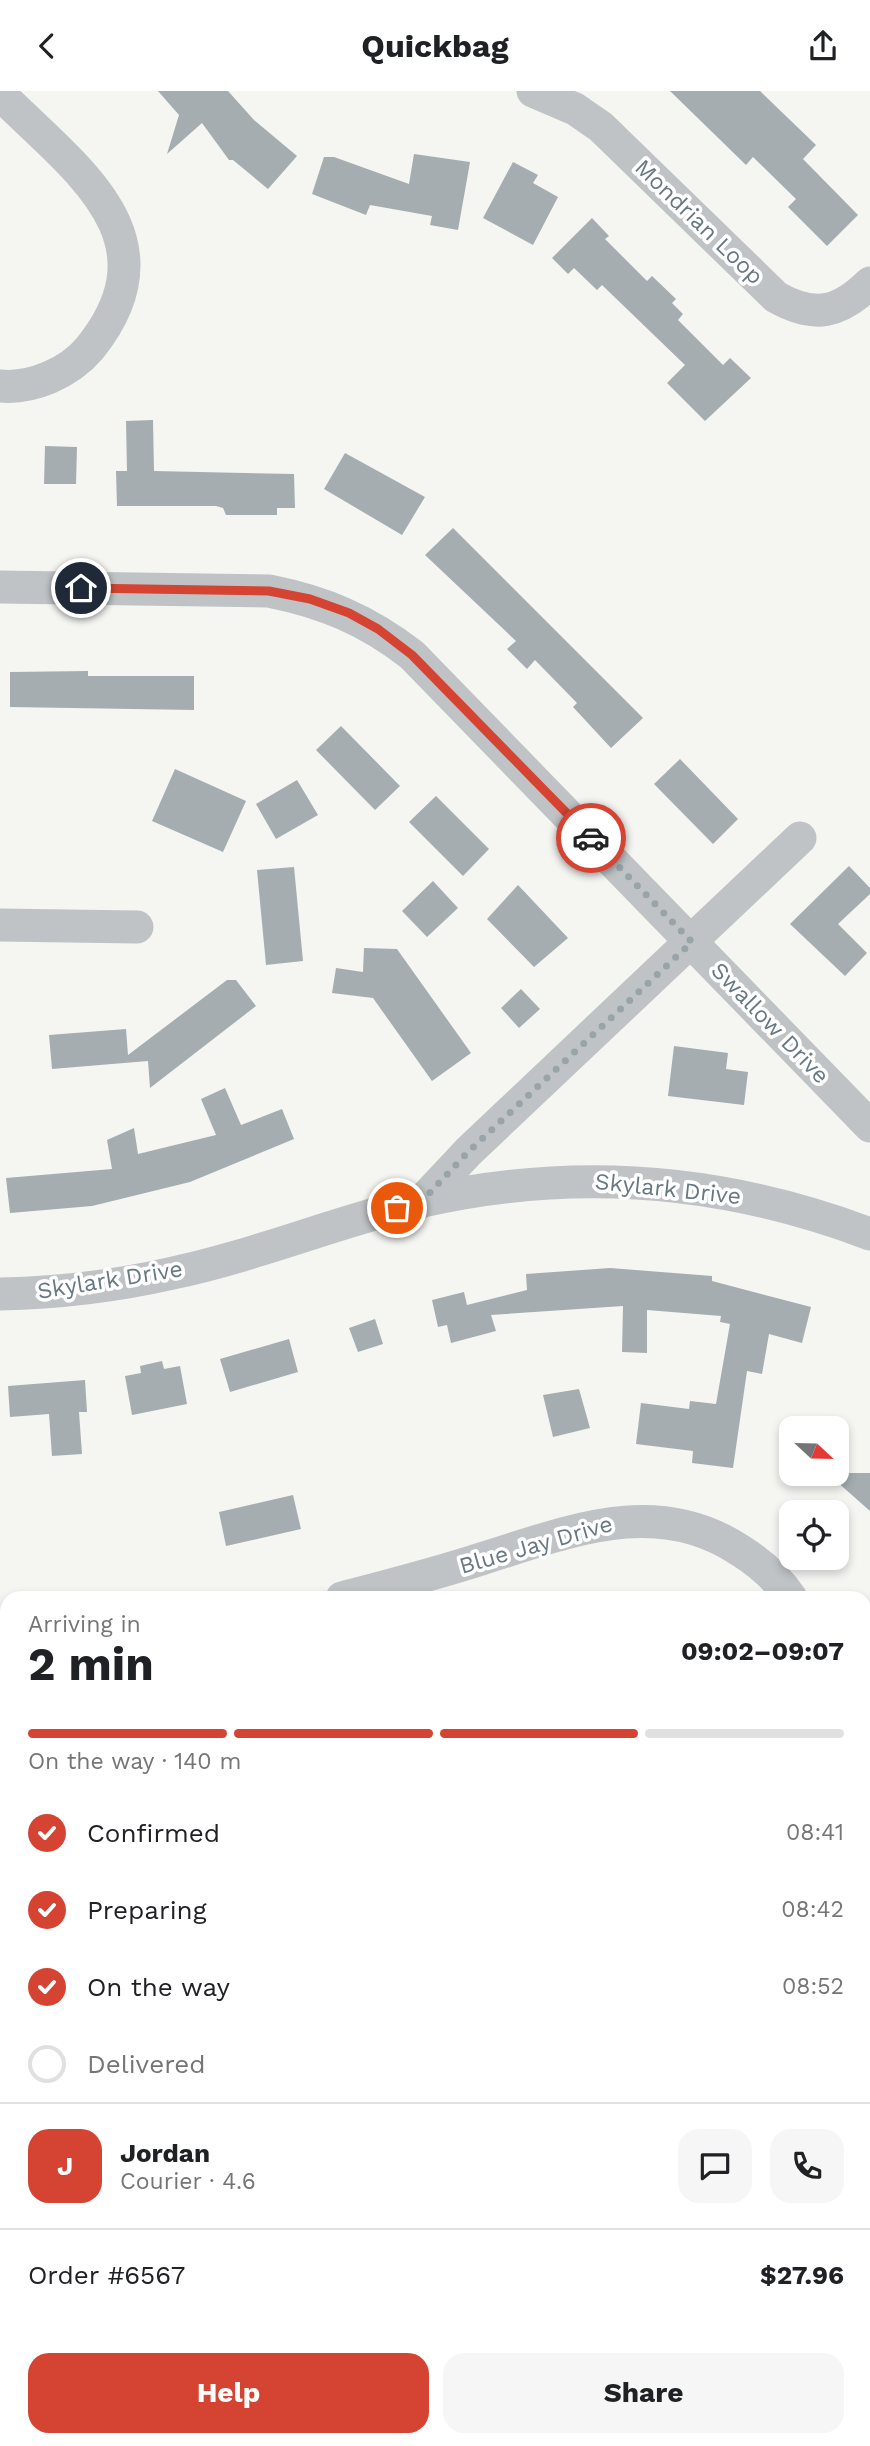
<!DOCTYPE html>
<html lang="en">
<head>
<meta charset="utf-8">
<style>
	:root { --surface:#fff; --page:#f6f6f6; --text:#202124; --muted:#757577; --line:#e0e0e0; --accent:#d54432 }
	body { margin:0; font-family:"Work Sans",sans-serif; background:var(--page); color:var(--text); height:100vh; display:flex; flex-direction:column; font-size:26px; white-space:nowrap }
	* { box-sizing:border-box; margin:0 }
	p { font-size:23px; color:var(--muted) }
	.icon { flex:none; width:38px; height:38px; fill:none; stroke:currentColor; stroke-width:2; stroke-linecap:round; stroke-linejoin:round }
	.map { position:relative; flex:1; overflow:hidden }
	.side { position:absolute; left:0px; top:1500px; width:872px; height:856px; display:flex; flex-direction:column; background:var(--surface); border-radius:21px 21px 0 0; box-shadow:0 4px 10px #0003 }
	.side>* { flex:none }
	.needle { width:46px; rotate:112deg }
	.controls { position:absolute; left:779px; top:1325px; display:grid; gap:14px }
	.controls a { display:grid; place-items:center; width:70px; height:70px; border-radius:14px; background:var(--surface); box-shadow:0 4px 10px #0003; font-size:35px }
	.pin { position:absolute; display:grid; place-items:center; width:60px; height:60px; color:#fff; margin:-30px; border:4px solid #fff; border-radius:50%; box-shadow:0 2px 7px #0007 }
	.courier { position:absolute; display:grid; place-items:center; width:70px; height:70px; margin:-35px; border:5px solid #d54432; border-radius:50%; background:#fff; color:#222; box-shadow:0 2px 9px #0007 }
	.head em { font-style:normal; font-weight:700 }
	.head div { display:flex; flex-direction:column-reverse }
	.head { display:flex; align-items:center; justify-content:space-between; height:119px; padding:0 28px }
	h1 { font-size:46px; font-weight:700; line-height:52px }
	.bar { display:grid; grid-template-columns:repeat(4,1fr); gap:10px 7px; align-content:center; height:84px; padding:0 28px }
	.bar i { height:9px; border-radius:5px; background:var(--line) }
	.bar .active { background:var(--accent) }
	.bar p { grid-column:span 4 }
	.line { display:flex; align-items:center; gap:18px; padding:0 28px; border-top:2px solid var(--line) }
	.line div { flex:1 }
	.round { display:grid; place-items:center; flex:none; width:74px; height:74px; border-radius:21px; background:var(--page) }
	ol { padding:0 28px; list-style:none }
	li { display:flex; align-items:center; gap:21px; height:77px }
	li p { margin-inline-start:auto }
	li .icon { padding:7px; border-radius:50%; background:var(--accent); color:#fff; stroke-width:4 }
	li:last-child { color:var(--muted) }
	li i { width:38px; height:38px; border:4px solid var(--line); border-radius:50% }
	.action { display:flex; gap:14px; margin-top:auto; padding:14px 28px }
	.action a { flex:1; height:80px; border-radius:21px; background:var(--accent); color:#fff; font-size:28px; font-weight:700; line-height:80px; text-align:center }
	.action a+a { background:var(--page); color:var(--text) }
	header { display:flex; justify-content:space-between; align-items:center; height:91px; padding:0 28px; background:var(--surface); font-size:32px; font-weight:700 }
	.map>svg:first-child { display:block }
	.water { fill:#b6c2c5 }
	.building { fill:#a5adb1 }
	.lines { fill:none; stroke-linecap:round; stroke-linejoin:round }
	.minor { stroke:#bfc3c6; stroke-width:33 }
	.done { stroke:#99a4a9; stroke-width:7; stroke-dasharray:0 12.6 }
	.route { stroke:#d54432; stroke-width:9 }
	.labels { text-anchor:middle; dominant-baseline:central; stroke-width:7; stroke-linejoin:round; paint-order:stroke }
	.street-label { font-size:23px; fill:#677881; stroke:#fff }
</style>
</head>
<body>
<header><svg class="icon" aria-label="back" viewBox="0 0 24 24"><path d="M15 5l-7 7 7 7"/></svg>Quickbag<svg class="icon" aria-label="share" viewBox="0 0 24 24"><path d="M12 15V3M7 8l5-5 5 5M5 13v7h14v-7"/></svg></header>
<div class="map">
<svg width="870" height="2355" viewBox="0 0 870 2355">
	<rect width="100%" height="100%" fill="#f5f5f2"/>
	<path class="water" d="M870,2305V2355H804L812,2349L864,2348L865,2310Z"/>
	<path class="building" d="M158,0H228L254,29L297,65L268,98L233,69H229L202,32L167,63L179,24Z
		M670,0H760L816,54L803,68L858,124L827,155L788,116L796,108L753,66L746,74Z
		M414,63L470,71L458,139L430,134L432,125L370,114L366,124L312,103L324,66H334L409,93Z
		M513,71L538,84L533,92L558,106L533,154L483,127Z
		M592,127L609,145L605,148L647,190L652,185L676,208L672,212L683,223L678,229L723,274L730,267L751,287L705,330L667,292L685,274L602,194L597,199L574,177L568,183L552,167Z
		M153,329L154,380L294,383L295,417H277V424H226L223,417L216,415H117L116,380H127L126,330Z
		M45,355L77,356L76,393H44Z
		M345,362L425,406L402,444L324,398Z
		M453,437L643,627L611,657L573,616L577,612L535,569L527,578L507,558L516,550L425,464Z
		M88,580V585H194V619L10,616V581Z
		M341,635L400,695L375,719L316,659Z
		M680,668L738,728L713,753L654,693Z
		M175,678L246,710L223,761L152,730Z
		M297,689L318,724L276,748L256,713Z
		M436,705L489,758L463,785L409,731Z
		M849,775L870,797V803L838,833L867,862L845,885L790,833Z
		M294,776L303,870L266,874L257,779Z
		M433,790L458,817L427,846L402,820Z
		M518,794L568,847L534,876L487,828Z
		M364,857L397,858L471,962L432,990L373,907L332,902L336,877L363,881Z
		M227,889H236L256,915L150,997L148,970L52,978L49,944L126,938L128,964Z
		M521,898L540,918L519,937L501,917Z
		M674,955L728,962L726,978L748,981L744,1014L668,1005Z
		M225,997L241,1034L282,1018L294,1048L190,1091L92,1115L10,1122L6,1087L112,1078L107,1049L134,1037L138,1063L216,1044L201,1008Z
		M610,1177L712,1185V1190L811,1216L802,1252L769,1243L762,1283L747,1280L733,1377L692,1372L693,1360L636,1353L641,1312L689,1318L690,1310L716,1313L730,1233L720,1231L721,1225L647,1219V1262L622,1261L623,1215L491,1224L496,1240L451,1252L447,1234L438,1236L432,1209L464,1201L467,1214L527,1199L526,1183Z
		M375,1228L383,1253L358,1261L349,1237Z
		M289,1248L298,1281L230,1301L220,1268Z
		M162,1270L164,1278L180,1275L187,1313L132,1324L125,1285L141,1282L140,1275Z
		M85,1289L87,1321H79L82,1363L52,1365L49,1323L10,1326L8,1295Z
		M579,1298L590,1337L553,1346L543,1304Z
		M827,1382H870V1420Z
		M293,1404L301,1438L226,1455L219,1421Z"/>
	<g class="lines">
		<path class="minor" d="M533,0L575,18L601,36L776,206C815,228 839,222 870,192
			M0,3C74,77 179,146 90,257C69,282 32,298 0,295
			M0,496L269,500C324,511 367,529 412,564L870,1035
			M0,834L137,836
			M421,1111L469,1060L800,747
			M0,1203C58,1202 116,1195 173,1182C258,1164 338,1130 423,1110C574,1076 725,1088 870,1143
			M342,1507C388,1495 435,1483 481,1468C568,1441 657,1403 741,1460C760,1472 778,1488 791,1507
			M0,1572L7,1571
			M864,1787L870,1786
			M0,1934L7,1933
			M0,2247L7,2246"/>
	</g>
	<g class="lines">
		<path class="done" d="M397,1117L421,1111L469,1060L692,851L591,747"/>
		<path class="route" d="M81,497L269,500L310,508L349,522L378,538L412,564L591,747"/>
	</g>
	<g class="labels">
		<g class="street-label">
			<text transform="translate(699 131) rotate(44)">Mondrian Loop</text>
			<text transform="translate(770 932) rotate(46)">Swallow Drive</text>
			<text transform="translate(668 1098) rotate(6)">Skylark Drive</text>
			<text transform="translate(110 1189) rotate(-9)">Skylark Drive</text>
			<text transform="translate(536 1454) rotate(-16)">Blue Jay Drive</text>
		</g>
	</g>
</svg>
<div class="controls">
<a><svg class="needle" viewBox="-14 -14 28 28"><path d="M0-13l5 13h-10z" fill="#e53935"/><path d="M0 13l5-13h-10z" fill="#757577"/></svg></a>
<a><svg class="icon" aria-label="locate" viewBox="0 0 24 24"><circle cx="12" cy="12" r="6"/><path d="M12 2v4M12 18v4M2 12h4M18 12h4"/></svg></a>
</div>
<div class="pin" style="left:397px;top:1117px;background:#ea580c"><svg class="icon" aria-label="bag" viewBox="0 0 24 24"><path d="M5 8h14l-1 12H6zM9 8a3 3 0 0 1 6 0"/></svg></div>
<div class="pin" style="left:81px;top:497px;background:#1f2937"><svg class="icon" aria-label="home" viewBox="0 0 24 24"><path d="M3 11l9-7 9 7M6 9v11h12V9"/></svg></div>
<div class="courier" style="left:591px;top:747px"><svg class="icon" aria-label="car" viewBox="0 0 24 24"><path d="M5 17H2v-5l4-1 3-4h7l3 4 3 1v5h-3M9 17h6M6 11h13"/><circle cx="7" cy="17" r="2"/><circle cx="17" cy="17" r="2"/></svg></div>
<section class="side">
<div class="head"><div><h1>2 min</h1><p>Arriving in</p></div><em>09:02–09:07</em></div>
<div class="bar"><i class="active"></i><i class="active"></i><i class="active"></i><i></i><p>On the way · 140 m</p></div>
<ol>
<li><svg class="icon" aria-label="check" viewBox="0 0 24 24"><path d="M5 12l5 5 9-10"/></svg>Confirmed<p>08:41</p></li>
<li><svg class="icon" aria-label="check" viewBox="0 0 24 24"><path d="M5 12l5 5 9-10"/></svg>Preparing<p>08:42</p></li>
<li><svg class="icon" aria-label="check" viewBox="0 0 24 24"><path d="M5 12l5 5 9-10"/></svg>On the way<p>08:52</p></li>
<li><i></i>Delivered</li>
</ol>
<div class="line" style="height:126px"><b class="round" style="background:var(--accent);color:#fff">J</b><div><b>Jordan</b><p>Courier · 4.6</p></div><a class="round"><svg class="icon" aria-label="chat" viewBox="0 0 24 24"><path d="M4 5h16v11H9l-5 4z"/></svg></a><a class="round"><svg class="icon" aria-label="phone" viewBox="0 0 24 24"><path d="M5 4h4l2 5-3 2q2 4 5 5l2-3 5 2v4C11 20 4 13 5 4z"/></svg></a></div>
<div class="line" style="height:91px"><div>Order #6567</div><b>$27.96</b></div>
<div class="action"><a>Help</a><a>Share</a></div>
</section>
</div>
</body>
</html>
